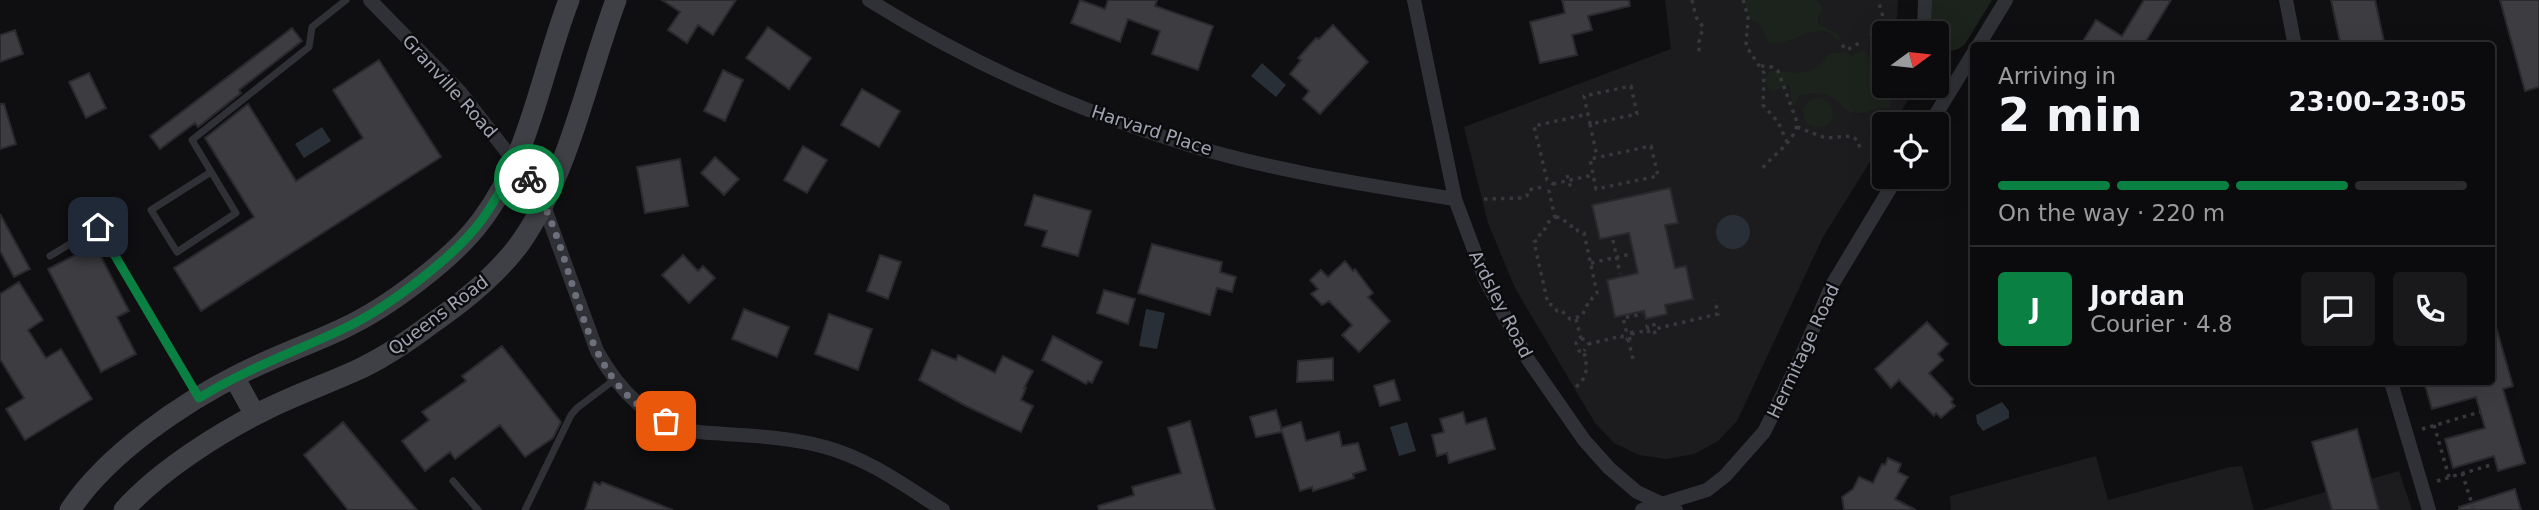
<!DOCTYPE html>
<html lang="en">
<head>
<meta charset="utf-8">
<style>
	:root { --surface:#0b0b0d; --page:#19191b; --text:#f1f3f6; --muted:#9a9b9d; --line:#2b2b2e; --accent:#0b8043 }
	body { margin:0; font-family:"DejaVu Sans",sans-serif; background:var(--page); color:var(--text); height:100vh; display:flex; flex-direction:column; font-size:26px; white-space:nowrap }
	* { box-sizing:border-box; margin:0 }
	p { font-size:23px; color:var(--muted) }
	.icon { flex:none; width:38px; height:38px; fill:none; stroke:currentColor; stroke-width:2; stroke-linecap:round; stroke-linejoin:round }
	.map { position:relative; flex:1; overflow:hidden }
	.panel { position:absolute; left:1970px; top:42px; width:525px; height:343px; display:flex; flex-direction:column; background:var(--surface); border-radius:7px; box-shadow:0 7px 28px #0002,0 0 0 2px var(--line) }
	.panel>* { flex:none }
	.needle { width:46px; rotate:75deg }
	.controls { position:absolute; left:1872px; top:21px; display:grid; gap:14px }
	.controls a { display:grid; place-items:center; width:77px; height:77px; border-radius:7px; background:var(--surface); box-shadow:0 7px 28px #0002,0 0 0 2px var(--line); font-size:35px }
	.pin { position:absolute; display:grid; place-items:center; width:60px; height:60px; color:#fff; margin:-30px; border-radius:14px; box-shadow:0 4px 10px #0006 }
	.courier { position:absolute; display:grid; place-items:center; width:70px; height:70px; margin:-35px; border:5px solid #0b8043; border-radius:50%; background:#fff; color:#222; box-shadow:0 2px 9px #0007 }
	.summary em { font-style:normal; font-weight:700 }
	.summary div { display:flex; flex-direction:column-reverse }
	.summary { display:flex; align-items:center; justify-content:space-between; height:119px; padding:0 28px }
	h1 { font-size:46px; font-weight:700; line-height:52px }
	.bar { display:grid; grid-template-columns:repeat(4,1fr); gap:10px 7px; align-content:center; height:84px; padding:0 28px }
	.bar i { height:9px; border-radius:5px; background:var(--line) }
	.bar .on { background:var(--accent) }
	.bar p { grid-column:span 4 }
	.line { display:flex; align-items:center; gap:18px; padding:0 28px; border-top:2px solid var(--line) }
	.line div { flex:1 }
	.round { display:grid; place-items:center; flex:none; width:74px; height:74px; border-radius:7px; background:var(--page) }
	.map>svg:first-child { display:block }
	.built { fill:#1c1b1e }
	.green { fill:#1c231d }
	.water { fill:#282f36 }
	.building { fill:#3c3c41; stroke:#2a292d; stroke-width:2 }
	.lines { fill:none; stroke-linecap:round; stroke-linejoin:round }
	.path { stroke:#36383d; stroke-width:3.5; stroke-dasharray:3.5 5; stroke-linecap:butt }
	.service { stroke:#303136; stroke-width:7 }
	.minor { stroke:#303136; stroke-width:14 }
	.secondary { stroke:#3e4046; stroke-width:21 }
	.done { stroke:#6d707a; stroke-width:7; stroke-dasharray:0 12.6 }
	.route { stroke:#0b8043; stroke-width:9 }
	.labels { text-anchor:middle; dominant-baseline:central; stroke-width:5; stroke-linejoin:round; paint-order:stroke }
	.street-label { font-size:18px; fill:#a0a4b2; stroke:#0b0a0c }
</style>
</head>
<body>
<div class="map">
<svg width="2539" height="510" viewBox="0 0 2539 510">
	<rect width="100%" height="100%" fill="#0f0f11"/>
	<path class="built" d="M1665,0H1898L1896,33H1885V86H1908L1912,94L1893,124H1885V138L1823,237L1737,421L1718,441L1694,454L1666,459L1639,455L1614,443L1595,423L1515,288L1488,223L1464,127L1671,49Z
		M2096,456L2108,500L2230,467L2242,466L2254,510H1951L1950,496Z
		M2399,471L2412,510H2262Z"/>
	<path class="green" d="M1744,0H1816L1823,8L1817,20L1819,24L1838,35L1841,42C1837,40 1832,32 1824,31C1805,28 1787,48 1768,42L1760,25L1749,19Z
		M1931,0H1992L1965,44C1957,52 1946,53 1937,46V33H1932Z
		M1863,49L1875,65L1885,73V82L1875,85V93L1878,96L1889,99L1893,86L1890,109C1877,104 1866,117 1851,112C1845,110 1843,106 1838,102C1829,92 1813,92 1800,95L1793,108L1789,84L1774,91L1768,89L1765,79L1770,71C1783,70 1797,75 1810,71C1829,64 1818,50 1849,53L1851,56Z
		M1803 113a15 15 0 1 1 30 0a15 15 0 1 1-30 0Z"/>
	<path class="water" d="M1262,63L1286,85L1276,97L1251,76Z
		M322,127L331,141L304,158L295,144Z
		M1716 232a17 17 0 1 1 34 0a17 17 0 1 1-34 0Z
		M1146,309L1165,313L1157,349L1139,346Z
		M2002,402L2009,411V418L1983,431L1977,423L1976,415Z
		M1407,422L1416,451L1399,456L1390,427Z"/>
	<path class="building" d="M662,0H736L713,35L698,25L687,43L668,30L680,12Z
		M1080,0L1105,9L1108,0H1157L1155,6L1213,26L1198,70L1152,54L1160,31L1128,19L1120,42L1071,23Z
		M1562,0H1629L1630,6L1588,16L1592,30L1572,35L1577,55L1540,63L1530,22L1565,13Z
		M2144,0H2171L2143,46H2080L2096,20L2122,36Z
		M2331,0H2375L2385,46H2341Z
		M2500,0H2539V87L2525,91Z
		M1333,25L1368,62L1320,114L1303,99L1309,91L1290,74L1301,60L1298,58L1316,38L1319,39Z
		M768,27L811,58L789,89L746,58Z
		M292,28L302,41L239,90L241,93L198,127L195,123L160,149L150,136Z
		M15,30L23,54L0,62V35Z
		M379,60L441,157L201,311L174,268L254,217L205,138L248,104L296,181L363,138L333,90Z
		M723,70L743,80L725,121L704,111Z
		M89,73L106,108L86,118L69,82Z
		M862,89L900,111L879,147L841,125Z
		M0,104H4L16,144L0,149Z
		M803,146L827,160L807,193L784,180Z
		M715,157L739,179L724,195L701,173Z
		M680,159L688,206L645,213L637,167Z
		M1670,188L1678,223L1665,225L1675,268L1686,266L1693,299L1665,305L1667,314L1646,319L1644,311L1615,317L1607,280L1638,273L1629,233L1600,239L1592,205Z
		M1034,195L1091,211L1078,256L1042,246L1047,231L1025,225Z
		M0,214L30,269L14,277L0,251Z
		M1152,244L1222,262L1220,272L1236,277L1232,292L1217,288L1210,315L1138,293Z
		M95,245L129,311L117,317L136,354L101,372L48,269Z
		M683,255L698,271L703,266L715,278L689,303L662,275Z
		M880,255L901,262L888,299L867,291Z
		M1345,261L1353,271L1355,269L1373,293L1368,297L1390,321L1359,352L1342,335L1352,325L1329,301L1322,305L1311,294L1318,289L1310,280L1321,270L1328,277Z
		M19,282L43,320L28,330L46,358L61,349L92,399L25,440L6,409L24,398L0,359V294Z
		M1104,290L1135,299L1128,324L1097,313Z
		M744,309L789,327L777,357L732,339Z
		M829,314L872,329L858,370L815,354Z
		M1927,322L1948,344L1938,354L1943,360L1929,373L1953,399L1951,402L1955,406L1941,418L1936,413L1934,416L1899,380L1891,388L1875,369Z
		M2496,327L2513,386L2503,389L2525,463L2498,471L2494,456L2453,468L2445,439L2485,428L2476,397L2432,409L2424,382H2492V328Z
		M1053,336L1102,362L1092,383L1088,381L1086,384L1042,360Z
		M502,346L561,422L553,438L525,457L500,425L455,459L450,452L425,471L402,441L429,420L422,412L466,381L462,376Z
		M932,350L956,360L958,355L995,373L1003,356L1033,371L1024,388H1026L1021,400L1033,406L1021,432L966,406L919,380Z
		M1333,358V380L1297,382L1298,361Z
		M1394,380L1400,400L1380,406L1374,386Z
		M1276,410L1282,430L1281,428L1301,422L1306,441L1339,432L1342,446L1358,443L1366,470L1353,474L1354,478L1313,491L1312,487L1300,491L1282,432L1256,437L1250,417Z
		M1463,412L1466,424L1486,418L1495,449L1449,463L1447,453L1437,456L1432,435L1444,432L1440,419Z
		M1190,421L1215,510H1099L1098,506L1134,495L1132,487L1181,473L1168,428Z
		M343,422L417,510H348L304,455Z
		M2357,429L2379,510H2332L2312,442Z
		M1888,458L1901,464L1898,472L1908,477L1895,499L1916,510H1844L1842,497L1853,489L1859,477L1873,483L1882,464L1885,465Z
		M594,482L600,485L602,482L673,510H585Z
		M2515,489L2521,510H2459V507Z"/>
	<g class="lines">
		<path class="path" d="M1692,0L1696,17L1703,27L1699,42V56
			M1743,0L1748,17L1746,46L1764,73L1763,105L1778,122L1787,142
			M1870,36C1889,24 1883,18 1878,0
			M1842,45L1847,50L1859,43
			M1761,66L1772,67L1778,71L1797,122C1796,142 1773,154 1762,169
			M1631,86L1637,114L1590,124L1584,96Z
			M1590,124L1597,157
			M1797,127L1826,138L1852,136L1858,141L1860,149
			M1651,146L1658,176L1596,189L1590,159Z
			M1567,175L1570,185L1575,190
			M1553,184L1593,175
			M1484,199L1522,198L1527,196L1528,190L1542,187
			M1556,217L1562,218L1570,226H1575L1578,231L1584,233L1597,293L1592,298L1590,304L1587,305L1582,316L1570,319L1561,310L1557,311L1553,305L1548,304L1534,242L1539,239L1540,233L1544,231L1547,223Z
			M1555,218L1549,191L1553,184L1547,180L1534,126L1588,114
			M1613,240L1620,274
			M1591,263L1631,254
			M1648,329L1647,326L1658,324L1659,328
			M1632,334L1631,329L1626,330L1623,318L1643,314
			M1581,339H1585L1589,344L1584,351
			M1628,339L1633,338L1632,334L1648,330L1649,334L1660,331L1659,328L1718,314L1715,300
			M1628,339L1633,359
			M1588,344L1622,336V340L1627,339
			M1576,387C1589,376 1587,367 1584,351H1579L1576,343L1581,339L1576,319
			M2434,425L2449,477
			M2422,429L2480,412
			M2462,473L2474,510
			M2437,481L2491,465"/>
		<path class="service" d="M211,172L151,210L177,252L236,213L192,140L309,47L312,27L346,0
			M50,256L98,227L197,394
			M453,481L478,510
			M525,510L571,415L577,408L614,380"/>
		<path class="minor" d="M370,0L461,93L534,187L543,203L597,351C617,387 645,419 687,430C699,433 712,433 724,434C758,436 793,438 825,447C869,459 905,486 943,510
			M869,0C968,62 1077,111 1189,145C1274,171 1368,185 1455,199
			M1414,0L1455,199L1485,279L1527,358L1584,440L1609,468L1637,492L1676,510
			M2286,0L2295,46
			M1924,33L1925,0
			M1978,46L2006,0
			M1928,86L1945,98
			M1930,124L1974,52
			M2391,382L2429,510
			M1642,510L1707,490L1725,476L1764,432L1801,357L1832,285L1897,177"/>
		<path class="secondary" d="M234,377L255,415
			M70,510C107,454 182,403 242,373C275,356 311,344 344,328C387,308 453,259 481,221C529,158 541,73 569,0
			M124,510C160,470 219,433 267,409C295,395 326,384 355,371C382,359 407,342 431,324C463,302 498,274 521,242C569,173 587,78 616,0"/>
	</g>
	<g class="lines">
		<path class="done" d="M529,179C580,252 572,382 666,421"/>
		<path class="route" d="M98,227L199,398C246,369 294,352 343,329C386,309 453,258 481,221C495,202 506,181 515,160L529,179"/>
	</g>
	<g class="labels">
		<g class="street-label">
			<text transform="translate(450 86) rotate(48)">Granville Road</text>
			<text transform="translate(1152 130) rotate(18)">Harvard Place</text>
			<text transform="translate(1501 304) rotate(63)">Ardsley Road</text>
			<text transform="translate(438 315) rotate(-37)">Queens Road</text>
			<text transform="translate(1803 351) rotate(-65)">Hermitage Road</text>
		</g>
	</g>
</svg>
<div class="controls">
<a><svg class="needle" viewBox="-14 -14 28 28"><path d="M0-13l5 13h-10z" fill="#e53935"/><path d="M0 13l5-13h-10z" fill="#9a9b9d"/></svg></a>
<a><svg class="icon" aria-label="locate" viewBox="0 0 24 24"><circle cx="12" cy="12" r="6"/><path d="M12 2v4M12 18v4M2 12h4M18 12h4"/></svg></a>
</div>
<div class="pin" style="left:666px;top:421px;background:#ea580c"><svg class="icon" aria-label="bag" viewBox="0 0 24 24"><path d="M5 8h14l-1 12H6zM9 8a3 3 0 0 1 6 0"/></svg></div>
<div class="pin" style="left:98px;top:227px;background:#1f2937"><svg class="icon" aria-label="home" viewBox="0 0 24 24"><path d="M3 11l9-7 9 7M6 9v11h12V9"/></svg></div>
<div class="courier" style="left:529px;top:179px"><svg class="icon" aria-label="bike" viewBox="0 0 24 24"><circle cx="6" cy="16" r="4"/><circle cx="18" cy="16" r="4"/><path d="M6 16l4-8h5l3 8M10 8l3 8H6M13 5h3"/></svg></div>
<section class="panel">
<div class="summary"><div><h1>2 min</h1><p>Arriving in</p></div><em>23:00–23:05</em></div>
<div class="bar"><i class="on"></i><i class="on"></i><i class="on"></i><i></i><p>On the way · 220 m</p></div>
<div class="line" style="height:126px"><b class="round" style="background:var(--accent);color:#fff">J</b><div><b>Jordan</b><p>Courier · 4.8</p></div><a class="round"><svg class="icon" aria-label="chat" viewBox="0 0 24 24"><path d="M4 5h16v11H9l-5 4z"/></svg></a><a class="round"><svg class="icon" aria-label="phone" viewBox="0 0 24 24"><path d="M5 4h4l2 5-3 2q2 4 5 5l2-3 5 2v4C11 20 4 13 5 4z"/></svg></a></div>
</section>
</div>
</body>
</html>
